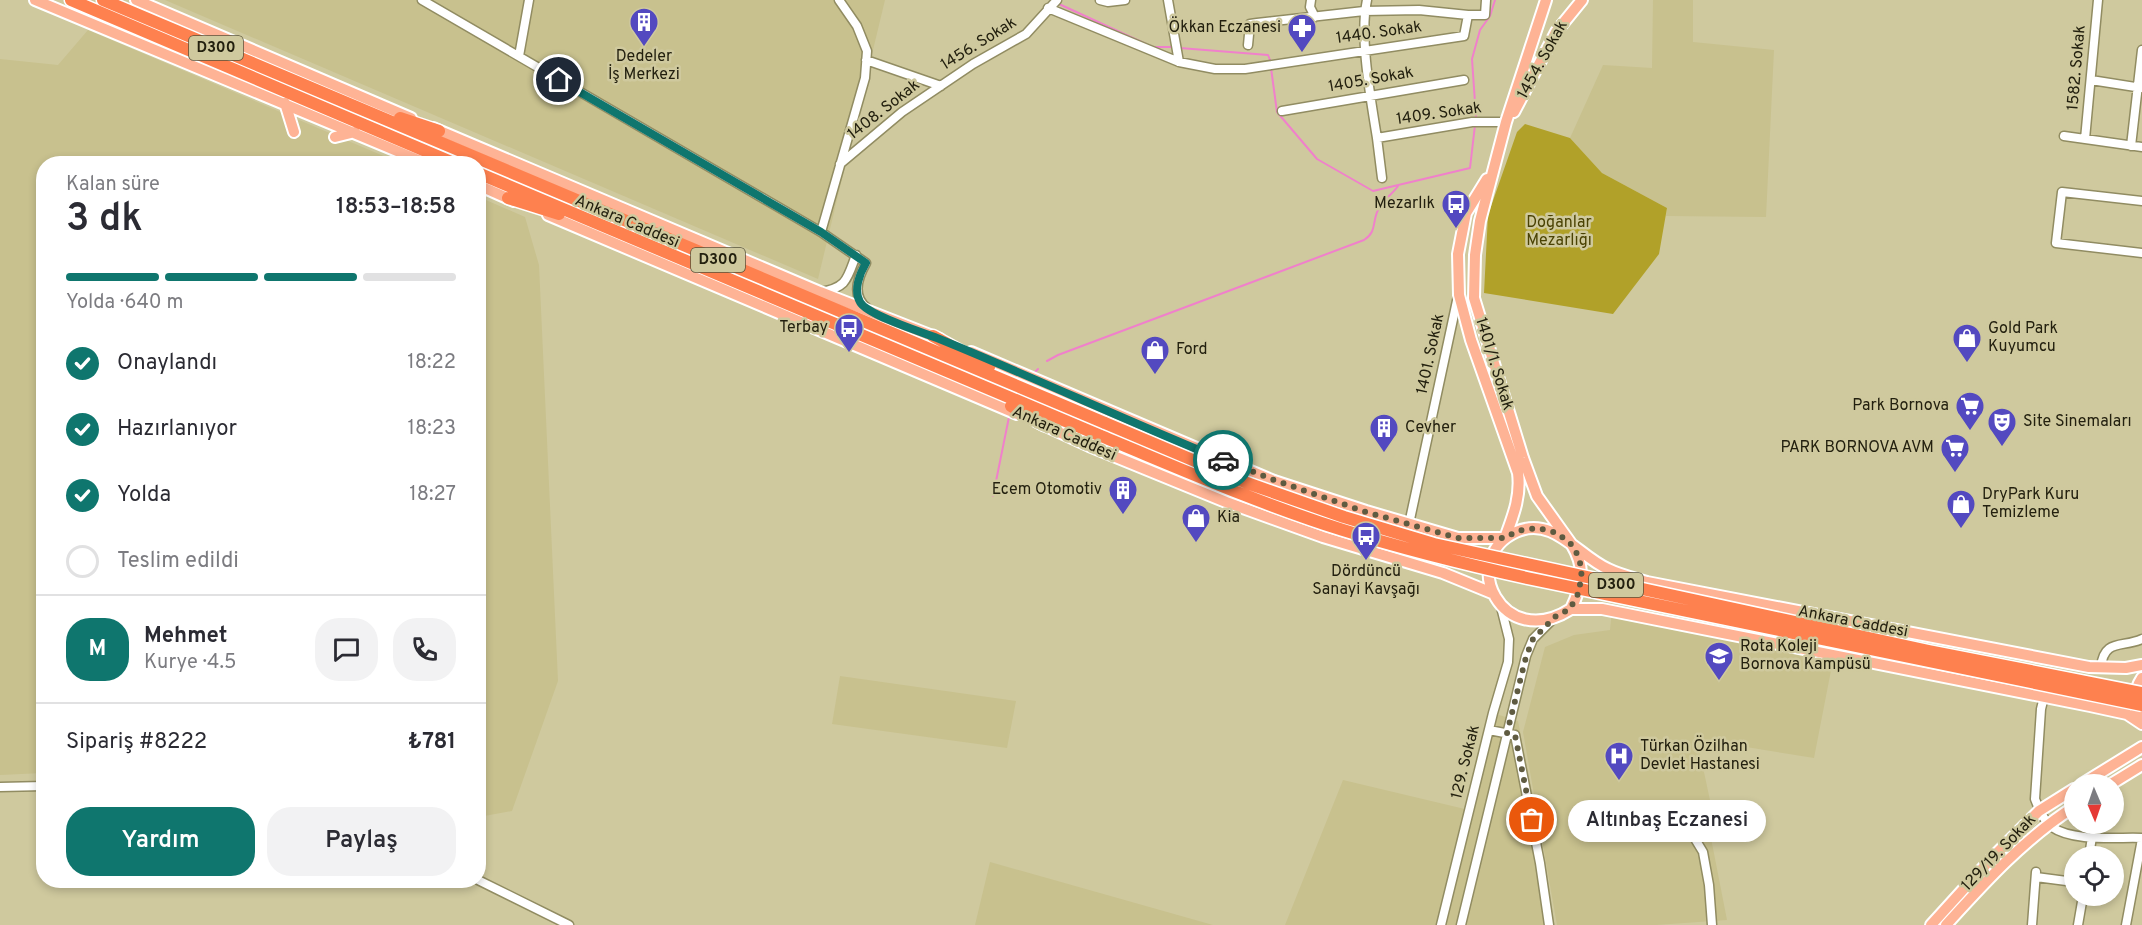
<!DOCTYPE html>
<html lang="tr">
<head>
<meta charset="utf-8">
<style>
	:root { --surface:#fff; --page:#f2f2f3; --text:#2b2b33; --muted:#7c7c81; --line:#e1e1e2; --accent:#0f766e }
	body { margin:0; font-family:Overpass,sans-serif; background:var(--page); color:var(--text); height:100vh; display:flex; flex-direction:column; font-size:22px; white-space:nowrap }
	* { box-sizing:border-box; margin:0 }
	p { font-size:20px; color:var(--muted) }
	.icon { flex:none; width:33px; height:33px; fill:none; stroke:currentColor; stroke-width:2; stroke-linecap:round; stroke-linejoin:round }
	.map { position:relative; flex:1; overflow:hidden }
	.details { position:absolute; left:36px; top:156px; width:450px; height:732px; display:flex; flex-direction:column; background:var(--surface); border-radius:24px; box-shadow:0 3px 9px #0003 }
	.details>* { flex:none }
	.needle { width:39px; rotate:178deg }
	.buttons { position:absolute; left:2064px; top:774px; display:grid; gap:12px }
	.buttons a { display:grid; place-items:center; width:60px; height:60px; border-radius:50%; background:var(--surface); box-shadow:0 3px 9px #0003; font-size:30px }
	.pin { position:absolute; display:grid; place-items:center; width:51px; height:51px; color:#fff; margin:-26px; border:3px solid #fff; border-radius:50%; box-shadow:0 2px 6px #0007 }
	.courier { position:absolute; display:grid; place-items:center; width:60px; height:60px; margin:-30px; border:4px solid #0f766e; border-radius:50%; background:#fff; color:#222; box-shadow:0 2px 8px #0007 }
	.bubble { position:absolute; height:42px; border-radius:21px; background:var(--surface); box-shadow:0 3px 9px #0003; font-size:20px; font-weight:600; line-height:42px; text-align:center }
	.head em { font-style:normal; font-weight:600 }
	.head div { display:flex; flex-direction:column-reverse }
	.head { display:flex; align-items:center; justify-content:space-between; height:102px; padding:0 30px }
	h1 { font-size:39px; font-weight:600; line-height:45px }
	.bar { display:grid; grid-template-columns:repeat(4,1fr); gap:9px 6px; align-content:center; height:72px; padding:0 30px }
	.bar i { height:8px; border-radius:4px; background:var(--line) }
	.bar .active { background:var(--accent) }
	.bar p { grid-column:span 4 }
	.line { display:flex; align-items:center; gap:15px; padding:0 30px; border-top:2px solid var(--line) }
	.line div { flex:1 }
	.round { display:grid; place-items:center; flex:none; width:63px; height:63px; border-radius:24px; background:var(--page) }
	ol { padding:0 30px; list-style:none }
	li { display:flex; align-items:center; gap:18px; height:66px }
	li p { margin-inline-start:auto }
	li .icon { padding:6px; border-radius:50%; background:var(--accent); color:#fff; stroke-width:4 }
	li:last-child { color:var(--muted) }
	li i { width:33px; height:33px; border:3px solid var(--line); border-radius:50% }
	.cta { display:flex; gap:12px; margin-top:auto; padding:12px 30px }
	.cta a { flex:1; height:69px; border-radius:24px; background:var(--accent); color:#fff; font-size:24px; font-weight:600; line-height:69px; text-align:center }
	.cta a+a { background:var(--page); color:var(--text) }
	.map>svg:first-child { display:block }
	.built { fill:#c8c18e }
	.green { fill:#b1a129 }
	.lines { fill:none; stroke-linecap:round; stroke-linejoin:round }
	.stream { stroke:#f080cb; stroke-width:2 }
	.minor-casing { stroke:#918c62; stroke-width:11 }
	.major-casing { stroke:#fff; stroke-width:14 }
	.highway-casing { stroke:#fff; stroke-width:15 }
	.minor { stroke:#fff; stroke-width:8 }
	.major { stroke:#feb395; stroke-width:10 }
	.highway { stroke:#fe814f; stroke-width:12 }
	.highway-bridge-casing { stroke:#fff; stroke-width:15; stroke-linecap:butt }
	.highway-bridge { stroke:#fe814f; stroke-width:12 }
	.done { stroke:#5f5b41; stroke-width:6; stroke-dasharray:0 10.8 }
	.route { stroke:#0f766e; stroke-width:8 }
	.labels { text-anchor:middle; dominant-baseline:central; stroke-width:5; stroke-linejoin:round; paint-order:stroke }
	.shield { fill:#cfc99e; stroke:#57533a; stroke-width:1.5 }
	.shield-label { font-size:15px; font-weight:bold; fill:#23200f }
	.poi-label { font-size:16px; fill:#23200f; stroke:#cfc99e; text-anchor:start }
	.street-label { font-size:16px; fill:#23200f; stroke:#cfc99e }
	.park-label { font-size:16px; fill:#4a4203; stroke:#cfc99e }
</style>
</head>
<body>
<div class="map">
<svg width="2142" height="925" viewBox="0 0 2142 925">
	<rect width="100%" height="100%" fill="#cfc99e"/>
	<path class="built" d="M165,0H885L818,279Z
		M1653,0H1693V42L1774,50L1766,217L1666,216L1667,208L1602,173L1570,138L1603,65L1652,68Z
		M88,30L400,163L44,164L43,773L0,775V59L58,65Z
		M479,197L525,217L539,265L558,681L512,811L479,817Z
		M1612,611L1834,655L1814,758L1697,739L1711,805L1710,833L1727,920L1656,925H1557L1523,732L1545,647L1574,635L1610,630Z
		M840,676L1016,701L1007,748L832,724Z
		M1493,713L1518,721L1537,816L1554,925H1285L1343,780L1469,810Z
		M990,862L1213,925H975Z"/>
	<path class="green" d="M1525,124L1570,138L1602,173L1667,208L1659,254L1613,314L1484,293L1488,215L1517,132Z"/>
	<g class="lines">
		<path class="stream" d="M1059,4L1146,44
			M1151,47H1172
			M1180,48L1268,55L1270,60
			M1271,68L1277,112L1317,159L1373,191L1470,168L1475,125
			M1476,117L1472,59L1480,30L1490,16L1495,0
			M1047,361L1058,355L1364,240C1377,232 1372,222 1378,210C1382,200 1392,195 1398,186
			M1034,373L1038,369
			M993,496L1009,417"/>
		<g class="minor-casing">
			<path id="minor" d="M422,0L821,232L866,263C858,277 851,296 867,308
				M1100,0L1108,2L1125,0
				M1168,0L1179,62
				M1311,0L1310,7L1315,17
				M1367,0C1359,37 1371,100 1377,138L1472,122H1506
				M1048,8L1179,62L1215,69H1245L1464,36L1468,15H1485L1486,0
				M1248,45L1250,24L1257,23L1364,11L1419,10L1468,15
				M519,56L529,0
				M866,60L941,86
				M2091,80L2142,88
				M1282,111L1464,80
				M2064,136L2142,147
				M1377,138L1382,178
				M2085,139L2098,0
				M2131,146L2142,50
				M840,164L902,112L973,64L1026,34L1057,0
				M2142,201L2062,192L2056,243L2142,253
				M821,232L865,78L867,51L857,26L839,0
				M820,292C847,288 847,279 856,255
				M1409,524L1458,296
				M2101,667C2104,638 2123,648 2142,639
				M2044,697L2041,709L2035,799C2039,809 2043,820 2052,827C2073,842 2117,837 2142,838
				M1489,730L1515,735L1540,863L1549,925
				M0,787L44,786
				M1686,824L1703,852L1709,885L1712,925
				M2089,856L2092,837
				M2036,877L2074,882
				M478,880L569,925
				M1441,925L1493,713L1508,662L1509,639L1501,607
				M1461,925L1526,656L1533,639L1553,619
				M2032,925L2036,872
				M2078,925L2083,896
				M2126,925L2142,839"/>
		</g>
		<g class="major-casing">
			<path id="major" d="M35,0L428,164
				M136,0L411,118
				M1546,0L1506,122L1480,221L1475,255L1474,298L1523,458L1537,496L1572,545C1586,568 1582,586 1571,609C1502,653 1457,559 1516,532C1553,515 1578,556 1608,569C1620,575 1634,578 1647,582L2089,667L2126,668L2142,665
				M285,103L294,132
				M1514,112L1556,32L1582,0
				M433,128L820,292L940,339
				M335,137L355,132
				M1487,179L1466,213L1458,254L1459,295L1471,340L1518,473C1521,497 1513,516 1505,538
				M478,185L514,201
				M548,215L1017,414
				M971,352L1274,481L1366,511L1458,538H1505
				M1037,422L1089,446L1226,502L1323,537L1443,573L1492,593
				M1571,609H1602L2090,706L2127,714L2142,724
				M2142,678C2134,690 2131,709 2142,721
				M2082,784L2142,747
				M2111,784L2142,765
				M1931,925L1991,859L2039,811L2074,789
				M1946,925C1985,882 2025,838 2074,807"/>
		</g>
		<g class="highway-casing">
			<path id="highway" d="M71,0L456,164
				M103,0L1105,423
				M400,118L439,131
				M478,173L1101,436
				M508,198L559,214
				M933,336L989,367
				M1011,406L1044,425"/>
		</g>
		<use href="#minor" class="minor"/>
		<use href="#major" class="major"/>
		<use href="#highway" class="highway"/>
		<g class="highway-bridge-casing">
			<path id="highway-bridge" d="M1105,423L1247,483L1344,517L1434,544L1929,651L2142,693
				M1101,436C1181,469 1260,504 1343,530C1404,549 1465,564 1527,578L2142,705"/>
		</g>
		<use href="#highway-bridge" class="highway-bridge"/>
	</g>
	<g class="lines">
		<path class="done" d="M1223,460L1274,480L1366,512L1458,538H1505L1517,531L1538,528L1557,533L1572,545L1577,554L1582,569L1579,592L1570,609L1556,616L1533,639L1526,657L1507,733L1515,735L1532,820"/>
		<path class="route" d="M559,80L821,232L866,263C860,273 853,290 860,302C867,315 921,332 937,338C1033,377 1127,421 1223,460"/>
	</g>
	<defs>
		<g id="building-pin" transform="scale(1.5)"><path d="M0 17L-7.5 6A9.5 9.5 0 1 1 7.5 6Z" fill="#5349c0" stroke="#cfc99e"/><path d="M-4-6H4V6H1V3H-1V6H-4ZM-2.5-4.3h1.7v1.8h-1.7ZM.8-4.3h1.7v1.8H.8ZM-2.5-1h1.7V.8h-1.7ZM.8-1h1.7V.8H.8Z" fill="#fff"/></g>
		<g id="pharmacy-pin" transform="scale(1.5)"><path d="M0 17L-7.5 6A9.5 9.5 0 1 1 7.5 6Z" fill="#5349c0" stroke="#cfc99e"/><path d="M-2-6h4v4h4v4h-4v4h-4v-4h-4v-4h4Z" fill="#fff"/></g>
		<g id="bus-pin" transform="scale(1.5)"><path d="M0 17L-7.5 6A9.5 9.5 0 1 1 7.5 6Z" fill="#5349c0" stroke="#cfc99e"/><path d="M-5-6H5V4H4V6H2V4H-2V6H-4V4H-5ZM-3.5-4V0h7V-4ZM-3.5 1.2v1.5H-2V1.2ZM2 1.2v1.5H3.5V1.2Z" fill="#fff"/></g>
		<g id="shop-pin" transform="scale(1.5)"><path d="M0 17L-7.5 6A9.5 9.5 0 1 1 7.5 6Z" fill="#5349c0" stroke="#cfc99e"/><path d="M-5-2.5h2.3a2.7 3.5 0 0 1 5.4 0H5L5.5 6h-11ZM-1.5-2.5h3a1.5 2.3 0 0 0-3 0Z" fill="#fff"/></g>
		<g id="supermarket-pin" transform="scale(1.5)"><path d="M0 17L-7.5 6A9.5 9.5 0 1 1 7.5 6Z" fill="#5349c0" stroke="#cfc99e"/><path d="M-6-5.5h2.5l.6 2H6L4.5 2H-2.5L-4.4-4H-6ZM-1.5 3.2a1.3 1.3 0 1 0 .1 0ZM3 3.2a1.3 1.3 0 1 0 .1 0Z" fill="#fff"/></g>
		<g id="theatre-pin" transform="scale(1.5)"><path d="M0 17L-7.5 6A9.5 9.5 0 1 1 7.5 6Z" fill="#5349c0" stroke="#cfc99e"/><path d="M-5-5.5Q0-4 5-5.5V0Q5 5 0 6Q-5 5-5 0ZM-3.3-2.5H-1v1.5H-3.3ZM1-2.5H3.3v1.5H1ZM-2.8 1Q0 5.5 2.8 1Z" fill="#fff"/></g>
		<g id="school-pin" transform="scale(1.5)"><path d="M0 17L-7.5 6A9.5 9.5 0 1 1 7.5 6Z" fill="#5349c0" stroke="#cfc99e"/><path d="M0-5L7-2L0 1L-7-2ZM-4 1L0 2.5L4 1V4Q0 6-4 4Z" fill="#fff"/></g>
		<g id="hospital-pin" transform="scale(1.5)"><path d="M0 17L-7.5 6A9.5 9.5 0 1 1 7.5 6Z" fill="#5349c0" stroke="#cfc99e"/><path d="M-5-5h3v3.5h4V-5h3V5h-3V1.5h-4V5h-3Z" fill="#fff"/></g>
	</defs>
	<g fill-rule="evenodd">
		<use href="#building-pin" x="644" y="22"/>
		<use href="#pharmacy-pin" x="1302" y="28"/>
		<use href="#bus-pin" x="1456" y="204"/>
		<use href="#bus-pin" x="849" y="328"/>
		<use href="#shop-pin" x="1967" y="338"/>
		<use href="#shop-pin" x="1155" y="350"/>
		<use href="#supermarket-pin" x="1970" y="406"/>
		<use href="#theatre-pin" x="2002" y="422"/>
		<use href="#building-pin" x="1384" y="428"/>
		<use href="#supermarket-pin" x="1955" y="448"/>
		<use href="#building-pin" x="1123" y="490"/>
		<use href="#shop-pin" x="1961" y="504"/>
		<use href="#shop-pin" x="1196" y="518"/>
		<use href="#bus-pin" x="1366" y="536"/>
		<use href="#school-pin" x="1719" y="656"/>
		<use href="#hospital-pin" x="1619" y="756"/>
	</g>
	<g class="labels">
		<g class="shield">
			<rect x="189" y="36" width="54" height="24" rx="4.5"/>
			<rect x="691" y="248" width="54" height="24" rx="4.5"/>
			<rect x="1589" y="573" width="54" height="24" rx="4.5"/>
		</g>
		<g class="shield-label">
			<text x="216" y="48">D300</text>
			<text x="718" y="260">D300</text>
			<text x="1616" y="585">D300</text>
		</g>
		<g class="poi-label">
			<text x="1281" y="28" text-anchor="end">Ökkan Eczanesi</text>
			<text x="644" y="57" text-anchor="middle">Dedeler<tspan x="644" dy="18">İş Merkezi</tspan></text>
			<text x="1435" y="204" text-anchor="end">Mezarlık</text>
			<text x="828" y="328" text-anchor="end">Terbay</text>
			<text x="1988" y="329">Gold Park<tspan x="1988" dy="18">Kuyumcu</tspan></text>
			<text x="1176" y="350">Ford</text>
			<text x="1949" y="406" text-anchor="end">Park Bornova</text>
			<text x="2023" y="422">Site Sinemaları</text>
			<text x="1405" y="428">Cevher</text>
			<text x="1934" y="448" text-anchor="end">PARK BORNOVA AVM</text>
			<text x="1102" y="490" text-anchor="end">Ecem Otomotiv</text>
			<text x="1982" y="495">DryPark Kuru<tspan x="1982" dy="18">Temizleme</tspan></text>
			<text x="1217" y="518">Kia</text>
			<text x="1366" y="572" text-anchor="middle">Dördüncü<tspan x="1366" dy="18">Sanayi Kavşağı</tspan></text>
			<text x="1740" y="647">Rota Koleji<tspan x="1740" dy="18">Bornova Kampüsü</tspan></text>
			<text x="1640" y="747">Türkan Özilhan<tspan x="1640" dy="18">Devlet Hastanesi</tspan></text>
		</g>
		<g class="street-label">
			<text transform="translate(1379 33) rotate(-8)">1440. Sokak</text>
			<text transform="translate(979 44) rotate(-32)">1456. Sokak</text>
			<text transform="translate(1543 60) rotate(-61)">1454. Sokak</text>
			<text transform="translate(2077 68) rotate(-85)">1582. Sokak</text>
			<text transform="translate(1371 80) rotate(-10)">1405. Sokak</text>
			<text transform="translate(884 110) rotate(-38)">1408. Sokak</text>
			<text transform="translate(1439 114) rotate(-8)">1409. Sokak</text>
			<text transform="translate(627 222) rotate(23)">Ankara Caddesi</text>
			<text transform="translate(1431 354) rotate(-78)">1401. Sokak</text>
			<text transform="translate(1494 364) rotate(73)">1401/1. Sokak</text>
			<text transform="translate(1064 434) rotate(24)">Ankara Caddesi</text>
			<text transform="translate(1853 622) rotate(11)">Ankara Caddesi</text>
			<text transform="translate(1466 762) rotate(-76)">129. Sokak</text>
			<text transform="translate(1999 853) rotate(-46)">129/19. Sokak</text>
		</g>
		<g class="park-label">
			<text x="1559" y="223">Doğanlar<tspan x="1559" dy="18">Mezarlığı</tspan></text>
		</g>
	</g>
</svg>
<div class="buttons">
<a><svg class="needle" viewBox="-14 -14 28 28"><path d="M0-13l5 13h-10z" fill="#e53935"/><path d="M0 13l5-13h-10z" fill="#7c7c81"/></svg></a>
<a><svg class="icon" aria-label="locate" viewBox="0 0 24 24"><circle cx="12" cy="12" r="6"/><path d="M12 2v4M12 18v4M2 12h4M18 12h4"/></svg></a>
</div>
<div class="pin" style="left:1532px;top:820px;background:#ea580c"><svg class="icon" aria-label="bag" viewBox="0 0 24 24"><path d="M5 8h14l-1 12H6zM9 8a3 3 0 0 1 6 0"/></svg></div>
<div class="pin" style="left:559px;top:80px;background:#1f2937"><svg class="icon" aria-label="home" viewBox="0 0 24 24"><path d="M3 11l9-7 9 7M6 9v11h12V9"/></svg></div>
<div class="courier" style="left:1223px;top:460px"><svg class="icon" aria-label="car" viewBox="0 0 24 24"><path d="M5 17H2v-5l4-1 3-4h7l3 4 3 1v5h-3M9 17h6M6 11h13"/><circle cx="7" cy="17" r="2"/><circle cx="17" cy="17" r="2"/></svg></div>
<div class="bubble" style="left:1568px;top:800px;width:198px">Altınbaş Eczanesi</div>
<section class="details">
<div class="head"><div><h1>3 dk</h1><p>Kalan süre</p></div><em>18:53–18:58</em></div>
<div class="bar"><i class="active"></i><i class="active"></i><i class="active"></i><i></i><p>Yolda · 640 m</p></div>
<ol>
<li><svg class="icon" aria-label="check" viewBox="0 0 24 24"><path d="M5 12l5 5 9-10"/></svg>Onaylandı<p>18:22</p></li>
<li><svg class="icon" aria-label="check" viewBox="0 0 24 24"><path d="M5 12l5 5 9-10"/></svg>Hazırlanıyor<p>18:23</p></li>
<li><svg class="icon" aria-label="check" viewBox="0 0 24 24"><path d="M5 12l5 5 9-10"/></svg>Yolda<p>18:27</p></li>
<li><i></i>Teslim edildi</li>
</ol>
<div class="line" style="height:108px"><b class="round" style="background:var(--accent);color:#fff">M</b><div><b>Mehmet</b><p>Kurye · 4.5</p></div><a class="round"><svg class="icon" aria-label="chat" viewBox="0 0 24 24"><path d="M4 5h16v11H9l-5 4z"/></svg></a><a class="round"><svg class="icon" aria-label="phone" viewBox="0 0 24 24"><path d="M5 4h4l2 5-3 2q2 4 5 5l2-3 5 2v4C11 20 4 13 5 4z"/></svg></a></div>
<div class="line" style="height:78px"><div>Sipariş #8222</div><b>₺781</b></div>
<div class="cta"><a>Yardım</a><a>Paylaş</a></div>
</section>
</div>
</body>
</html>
